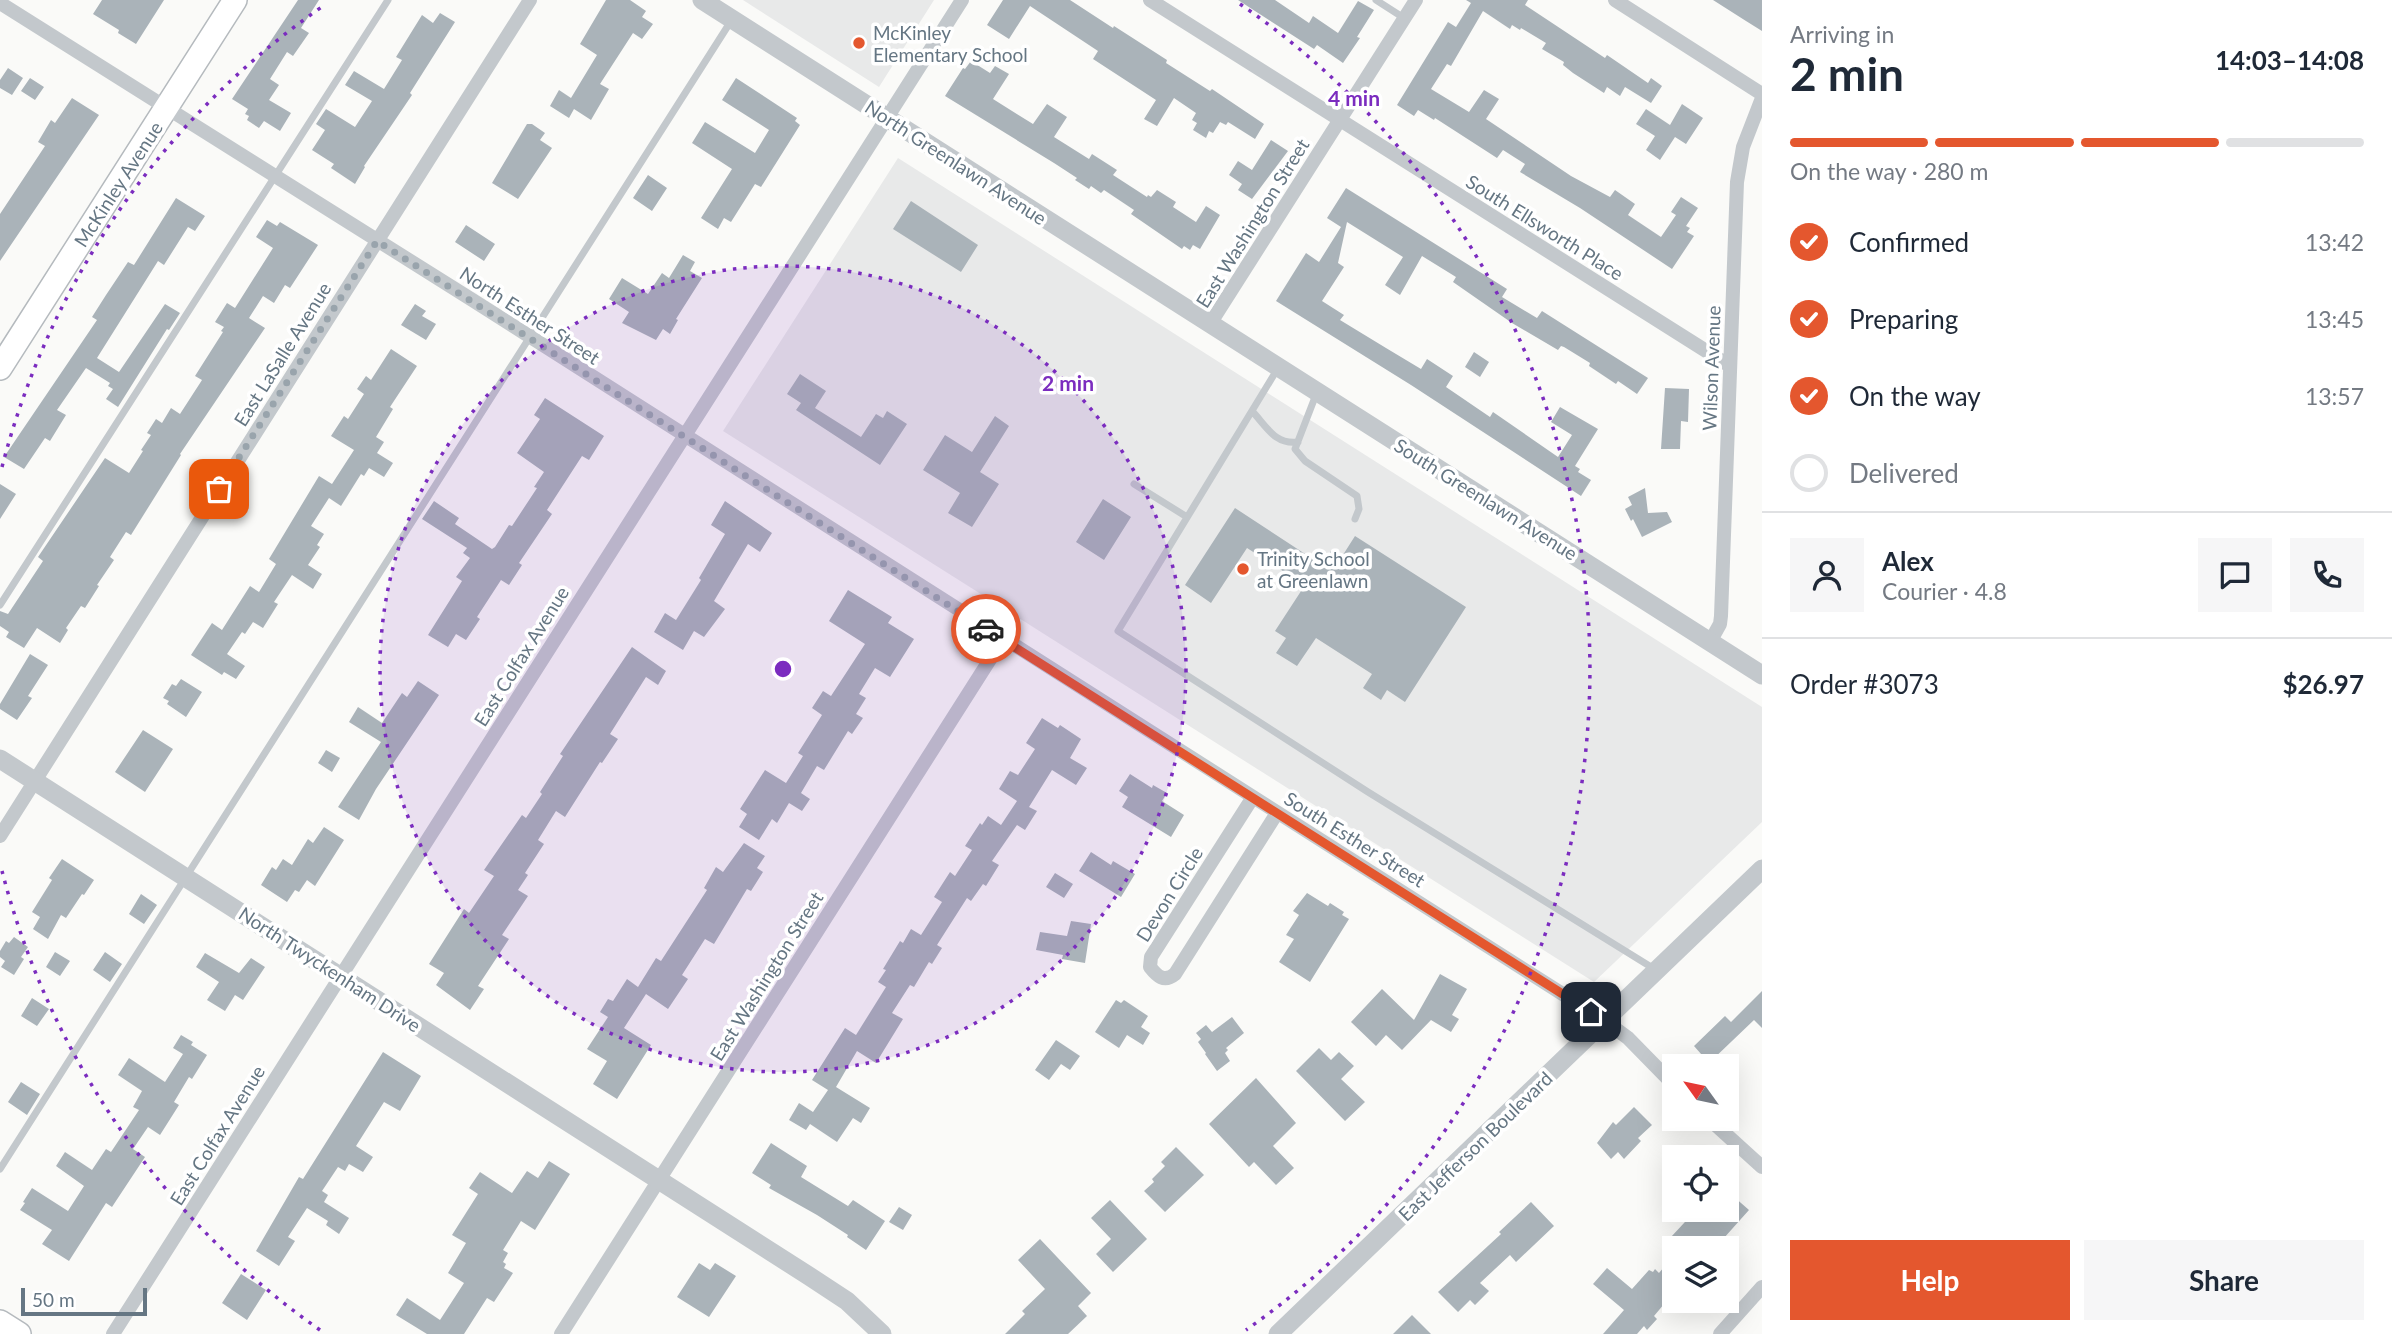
<!DOCTYPE html>
<html lang="en">
<head>
<meta charset="utf-8">
<style>
	:root { --surface:#fff; --page:#f6f6f7; --text:#1f2937; --muted:#747a83; --line:#e0e1e3; --accent:#e4572e }
	body { margin:0; font-family:Lato,sans-serif; background:var(--page); color:var(--text); height:100vh; display:flex; flex-direction:column; font-size:26px; white-space:nowrap }
	* { box-sizing:border-box; margin:0 }
	p { font-size:23px; color:var(--muted) }
	.icon { flex:none; width:38px; height:38px; fill:none; stroke:currentColor; stroke-width:2; stroke-linecap:round; stroke-linejoin:round }
	.map { position:relative; flex:1; overflow:hidden }
	.details { display:flex; flex-direction:column; background:var(--surface); width:630px }
	.details>* { flex:none }
	.needle { width:46px; rotate:303deg }
	.buttons { position:absolute; left:1662px; top:1054px; display:grid; gap:14px }
	.buttons a { display:grid; place-items:center; width:77px; height:77px; border-radius:0px; background:var(--surface); box-shadow:0 7px 28px #0002; font-size:35px }
	.scale { position:absolute; left:21px; bottom:18px; width:126px; box-sizing:border-box; padding-left:7px; border:4px solid #657683; border-top:0; font-size:19px; line-height:24px; white-space:nowrap; color:#657683; -webkit-text-stroke:5px #fff; paint-order:stroke }
	.pin { position:absolute; display:grid; place-items:center; width:60px; height:60px; color:#fff; margin:-30px; border-radius:14px; box-shadow:0 4px 10px #0006 }
	.courier { position:absolute; display:grid; place-items:center; width:70px; height:70px; margin:-35px; border:5px solid #e4572e; border-radius:50%; background:#fff; color:#222; box-shadow:0 2px 9px #0007 }
	.summary em { font-style:normal; font-weight:700 }
	.summary div { display:flex; flex-direction:column-reverse }
	.summary { display:flex; align-items:center; justify-content:space-between; height:119px; padding:0 28px }
	h1 { font-size:46px; font-weight:700; line-height:52px }
	.bar { display:grid; grid-template-columns:repeat(4,1fr); gap:10px 7px; align-content:center; height:84px; padding:0 28px }
	.bar i { height:9px; border-radius:5px; background:var(--line) }
	.bar .active { background:var(--accent) }
	.bar p { grid-column:span 4 }
	.line { display:flex; align-items:center; gap:18px; padding:0 28px; border-top:2px solid var(--line) }
	.line div { flex:1 }
	.round { display:grid; place-items:center; flex:none; width:74px; height:74px; border-radius:0px; background:var(--page) }
	ol { padding:0 28px; list-style:none }
	li { display:flex; align-items:center; gap:21px; height:77px }
	li p { margin-inline-start:auto }
	li .icon { padding:7px; border-radius:50%; background:var(--accent); color:#fff; stroke-width:4 }
	li:last-child { color:var(--muted) }
	li i { width:38px; height:38px; border:4px solid var(--line); border-radius:50% }
	.cta { display:flex; gap:14px; margin-top:auto; padding:14px 28px }
	.cta a { flex:1; height:80px; border-radius:0px; background:var(--accent); color:#fff; font-size:28px; font-weight:700; line-height:80px; text-align:center }
	.cta a+a { background:var(--page); color:var(--text) }
	main { display:flex; flex:1; min-height:0 }
	.map>svg:first-child { display:block }
	.built { fill:#e8e9e9 }
	.building { fill:#aab3b9 }
	.lines { fill:none; stroke-linecap:round; stroke-linejoin:round }
	.primary-casing { stroke:#b5babe; stroke-width:26 }
	.service { stroke:#c3c8cc; stroke-width:7 }
	.minor { stroke:#c3c8cc; stroke-width:14 }
	.tertiary { stroke:#c3c8cc; stroke-width:19 }
	.primary { stroke:#fff; stroke-width:23 }
	.done { stroke:#99a4ac; stroke-width:7; stroke-dasharray:0 12.6 }
	.route { stroke:#e4572e; stroke-width:9 }
	.ring { fill:none; stroke:#7b2cbf; stroke-width:3.5; stroke-dasharray:3.5 7 }
	.poi-dot { fill:#e4572e; stroke:#fff; stroke-width:2.5 }
	.labels { text-anchor:middle; dominant-baseline:central; stroke-width:7; stroke-linejoin:round; paint-order:stroke }
	.poi-label { font-size:19px; fill:#657683; stroke:#fff; text-anchor:start }
	.street-label { font-size:19px; fill:#657683; stroke:#fff }
	.centre { fill:#7b2cbf; stroke:#fff; stroke-width:3.5 }
	.ring-label { font-size:21px; text-anchor:middle; font-weight:bold; fill:#7b2cbf; stroke:#fff; stroke-width:7; stroke-linejoin:round; paint-order:stroke }
</style>
</head>
<body>
<main>
<div class="map">
<svg width="1762" height="1334" viewBox="0 0 1762 1334">
	<rect width="100%" height="100%" fill="#fafaf8"/>
	<path class="built" d="M743,0H934L879,87Z
		M898,158L1762,707V822L1594,982L723,431Z"/>
	<path class="building" d="M102,0H164L136,44L118,33L119,30L93,14Z
		M298,0H319L301,28L309,33L293,56L287,52L270,79L279,85L269,100L291,113L280,131L264,121L259,128L247,120L249,116L245,114L248,109L232,99Z
		M606,0H630L646,11L642,17L653,24L642,39L633,33L600,84L609,89L591,120L574,109L569,118L550,106L559,90L571,98L597,55L580,44Z
		M1003,0H1070L1113,28L1114,26L1167,60L1166,63L1210,91L1212,89L1264,124L1255,139L1228,122L1226,125L1220,122L1213,133L1209,131L1206,138L1193,130L1197,123L1192,120L1196,113L1174,98L1157,126L1144,119L1156,100L1093,59L1098,51L1030,6L1009,39L987,25Z
		M1238,0H1275L1309,23L1313,16L1338,33L1358,1L1374,10L1357,37L1360,38L1343,63L1317,45L1314,49Z
		M1466,0H1528L1525,5L1605,58L1607,55L1648,83L1651,78L1662,86L1651,103L1625,87L1620,96L1607,87L1604,93L1573,73L1563,65L1564,62L1542,49L1546,43L1521,28L1520,30L1512,25L1510,29L1483,11L1451,66L1447,64L1431,89L1469,112L1484,90L1499,99L1486,119L1571,176L1610,197L1615,190L1635,204L1628,215L1661,237L1676,215L1671,212L1681,197L1698,208L1686,226L1690,228L1687,232L1694,236L1672,269L1580,208L1520,172L1525,164L1503,150L1497,158L1435,118L1434,120L1418,110L1414,116L1397,105L1448,22L1456,27L1471,3Z
		M1713,0H1762V31L1746,21Z
		M440,13L455,22L410,93L412,95L364,166L365,167L355,184L331,168L334,164L312,150L325,130L316,124L326,109L355,127L372,101L345,85L354,71L384,89L402,60L396,57L422,15L433,23Z
		M971,61L990,73L995,66L1009,74L993,99L1033,124L1047,104L1067,117L1054,137L1089,159L1092,154L1117,170L1113,175L1147,197L1148,195L1151,197L1157,190L1176,202L1173,207L1196,222L1206,206L1220,215L1200,249L1193,245L1190,250L1184,246L1182,249L1131,214L1134,210L1104,190L1101,193L1091,186L1089,189L1075,180L1077,178L1054,163L945,96L963,68L965,69Z
		M8,68L23,78L12,95L0,88V80Z
		M30,78L44,87L35,100L21,91Z
		M736,78L797,118L795,121L800,125L761,187L755,184L731,222L724,218L718,229L701,218L732,169L692,143L705,122L755,153L769,130L722,100Z
		M72,98L99,115L0,261V214L45,146L38,142L51,120L55,123Z
		M1682,104L1703,118L1686,144L1675,137L1660,160L1646,150L1655,136L1636,124L1646,109L1670,125Z
		M527,124H532L545,133L540,140L552,148L518,199L492,183Z
		M1271,140L1288,151L1252,199L1238,190L1242,184L1229,175L1238,161L1252,170Z
		M648,175L667,188L652,211L633,198Z
		M1346,188L1507,289L1502,297L1537,318L1542,311L1648,378L1637,394L1618,381L1616,384L1589,366L1590,363L1564,347L1561,346L1558,350L1512,323L1453,282L1456,277L1422,256L1400,295L1385,285L1403,257L1347,222L1338,263L1344,267L1322,301L1344,315L1340,320L1386,348L1421,369L1427,359L1453,376L1446,387L1490,417L1493,412L1558,457L1572,435L1551,422L1560,407L1598,429L1575,466L1580,469L1578,472L1591,480L1581,496L1411,385L1276,301L1306,253L1319,262L1341,227L1327,218Z
		M176,198L205,216L195,231L188,227L164,265L158,261L97,358L119,372L165,304L180,313L169,330L167,329L118,407L106,399L113,389L108,386L110,383L86,368L57,410L66,415L50,441L45,438L24,469L4,457L97,320L92,317L106,295L128,262L134,265Z
		M911,201L978,245L961,272L893,229Z
		M267,220L277,226L280,222L318,245L290,288L285,285L274,303L263,296L249,318L265,328L180,454L181,455L131,535L126,532L110,557L114,560L97,585L99,586L85,608L81,606L66,628L68,630L60,643L37,628L24,648L6,637L9,632L0,626V611L8,614L43,561L38,557L105,458L129,473L143,451L141,450L151,435L147,433L156,419L162,423L171,408L180,414L202,380L195,376L223,332L221,331L224,327L215,322L227,303L235,308L273,248L256,237Z
		M466,225L495,244L484,261L455,242Z
		M683,255L695,262L690,271L702,278L676,319L678,320L670,334L663,329L656,340L622,323L629,312L609,299L622,278L648,294L662,273L669,278Z
		M415,304L426,311L422,316L436,324L426,340L401,325Z
		M391,349L417,366L390,407L393,409L376,437L384,442L377,453L393,463L384,477L369,468L364,476L361,474L341,506L329,498L311,526L324,534L317,545L320,547L308,565L322,574L313,589L292,575L274,602L278,604L263,628L253,622L245,634L242,632L227,654L245,666L236,679L224,672L222,675L191,655L212,623L222,630L250,586L259,592L276,564L269,559L319,476L332,484L354,450L331,436L344,416L348,419L364,394L357,389L366,376L371,380Z
		M1474,352L1489,362L1480,377L1465,367Z
		M800,374L826,391L815,408L861,437L876,414L883,418L887,411L907,424L880,465L796,410L801,403L787,394Z
		M1665,388L1689,389L1688,422L1681,421L1680,449H1661Z
		M545,398L604,436L589,460L582,456L547,510L552,514L519,563L522,565L509,585L501,580L477,617L480,619L466,640L456,634L448,647L428,635L462,581L456,577L470,558L463,553L467,548L422,519L434,501L459,518L455,524L492,549L495,547L509,525L512,526L537,488L534,487L544,472L517,453L540,419L534,415Z
		M995,416L1009,426L980,472L999,484L972,527L948,513L960,493L923,470L945,435L972,452Z
		M0,484L16,494L0,519Z
		M1645,488L1648,513L1667,512L1672,522L1642,537L1633,519L1631,521L1625,509L1632,505L1628,497Z
		M1103,499L1131,517L1104,560L1076,542Z
		M725,501L772,533L760,552L748,544L714,601L725,609L704,637L694,631L683,650L654,632L665,613L676,620L701,580L699,578L725,534L711,525Z
		M1235,508L1322,565L1331,551L1341,558L1355,536L1466,607L1405,702L1387,690L1381,700L1363,688L1372,674L1316,638L1297,666L1276,653L1286,638L1275,631L1305,585L1247,548L1211,603L1185,585Z
		M848,590L892,617L888,623L914,639L890,677L875,668L859,694L866,698L856,714L863,718L852,734L848,731L824,770L817,766L801,793L810,799L802,811L789,803L777,823L772,819L759,840L739,827L747,814L740,809L765,770L786,783L803,756L798,753L822,715L812,708L823,691L831,696L865,644L829,621Z
		M632,647L666,671L658,685L646,677L610,734L618,739L602,763L600,762L565,817L556,811L538,840L544,844L525,873L528,875L518,890L528,896L502,935L509,939L478,986L484,989L470,1010L436,985L444,973L429,964L464,909L469,913L494,876L484,870L522,815L526,818L542,794L540,792L563,756L560,754Z
		M30,654L48,665L28,696L32,698L17,720L0,709V704Z
		M181,679L202,692L186,717L167,704L169,701L163,698L172,684L176,686Z
		M418,681L439,695L376,789L359,820L338,807L381,742L349,722L358,707L382,723L402,693L407,697Z
		M1042,718L1058,728L1060,725L1081,739L1070,758L1087,768L1076,785L1052,770L1029,807L1037,811L1025,830L1017,825L992,861L999,865L986,886L983,884L971,901L967,898L937,945L942,948L932,964L929,962L914,987L910,985L892,1013L903,1019L876,1063L857,1051L836,1087L870,1108L861,1123L853,1118L837,1142L810,1124L806,1130L789,1120L799,1103L813,1112L828,1090L812,1080L845,1028L856,1035L886,987L878,982L886,970L883,969L900,941L903,943L911,929L921,935L942,902L934,897L950,872L955,876L972,850L965,846L980,823L982,825L988,816L1001,825L1017,801L999,789L1010,771L1018,775L1035,749L1026,743Z
		M143,730L173,749L145,792L115,772Z
		M326,750L340,758L332,772L318,763Z
		M1130,774L1152,788L1153,785L1167,793L1162,801L1184,815L1171,837L1122,807L1128,797L1119,791Z
		M324,827L344,840L315,886L307,880L299,892L295,890L287,902L261,885L272,867L276,870L283,859L292,865L308,839L313,843Z
		M744,843L765,856L757,868L763,872L751,891L747,889L714,944L705,939L682,975L688,979L668,1009L646,994L624,1028L651,1045L617,1099L593,1084L607,1061L587,1049L608,1017L600,1012L608,999L613,1001L627,979L638,987L656,958L661,961L707,890L704,888L716,867L723,872Z
		M1091,852L1111,865L1113,861L1135,874L1121,897L1079,871Z
		M62,859L94,880L84,895L82,894L66,918L61,915L48,939L33,929L40,917L32,912L52,880L49,878Z
		M1055,873L1073,884L1064,898L1046,887Z
		M1307,893L1328,906L1330,903L1344,912L1342,915L1349,919L1310,982L1279,962L1294,939L1286,935L1299,915L1293,911Z
		M141,894L157,905L144,924L129,914Z
		M1071,921L1091,924L1085,963L1062,959L1063,955L1036,950L1040,932L1067,936Z
		M14,937L28,947L21,957L24,959L14,975L1,967L5,961L0,957V951L6,941L9,943Z
		M55,952L70,961L60,976L46,967Z
		M105,952L122,964L110,982L93,970Z
		M205,953L239,973L251,958L265,967L243,1000L235,995L225,1011L207,1000L219,982L196,967Z
		M1440,974L1467,989L1452,1015L1459,1019L1451,1032L1431,1020L1402,1050L1386,1035L1376,1046L1351,1022L1382,989L1414,1020Z
		M1762,991V1028L1754,1020L1709,1063L1694,1046L1725,1016L1731,1022Z
		M32,998L49,1009L37,1026L21,1016Z
		M1116,1000L1121,1003L1124,1000L1148,1016L1141,1027L1150,1033L1143,1045L1127,1035L1119,1048L1095,1032Z
		M1232,1017L1244,1033L1226,1048L1228,1050L1225,1053L1230,1061L1217,1071L1205,1054L1206,1053L1198,1042L1201,1039L1196,1033L1206,1025L1212,1032Z
		M181,1035L193,1042L191,1045L207,1055L192,1079L189,1077L174,1102L179,1105L160,1135L148,1127L133,1149L145,1157L112,1207L106,1203L69,1261L42,1244L52,1230L20,1210L25,1203L23,1202L32,1188L68,1211L84,1186L56,1166L65,1152L92,1170L106,1149L111,1152L139,1110L133,1107L142,1091L118,1075L129,1058L165,1082L183,1054L173,1048Z
		M1056,1040L1080,1056L1070,1070L1061,1064L1049,1080L1035,1070Z
		M1319,1048L1331,1060L1339,1052L1354,1066L1341,1079L1365,1102L1345,1121L1296,1071Z
		M383,1052L421,1076L400,1111L384,1102L356,1146L373,1157L363,1172L349,1164L345,1171L338,1167L322,1191L328,1195L324,1202L349,1218L339,1234L326,1225L328,1221L307,1208L288,1237L295,1241L279,1266L256,1251L299,1177L303,1179Z
		M1256,1078L1296,1123L1273,1146L1294,1168L1276,1185L1254,1162L1249,1167L1209,1124Z
		M21,1082L40,1094L27,1115L8,1102Z
		M1634,1107L1652,1125L1638,1138L1641,1141L1624,1159L1618,1152L1611,1159L1597,1143L1613,1122L1616,1125Z
		M771,1143L807,1166L801,1177L848,1206L853,1200L885,1221L866,1250L847,1237L848,1235L817,1215L769,1188L771,1185L752,1173Z
		M1176,1147L1204,1175L1165,1212L1144,1191L1154,1182L1152,1179L1165,1166L1161,1162Z
		M549,1161L570,1174L535,1230L521,1221L503,1250L508,1253L503,1262L506,1264L504,1268L513,1273L494,1302L487,1298L464,1334H427L396,1315L407,1298L440,1320L464,1283L448,1273L466,1243L452,1235L478,1194L469,1188L480,1172L512,1193L527,1171L538,1178Z
		M1733,1196L1749,1210L1715,1248H1683L1671,1237L1697,1209H1727V1202Z
		M1110,1200L1147,1239L1113,1272L1096,1254L1111,1239L1091,1218Z
		M1531,1202L1554,1226L1516,1262L1510,1255L1480,1283L1489,1291L1475,1305L1470,1300L1458,1312L1438,1292L1501,1234L1499,1232Z
		M899,1207L912,1215L903,1230L889,1222Z
		M1040,1239L1091,1293L1078,1306L1087,1316L1068,1334H1005L1025,1314L1022,1311L1045,1289L1018,1260Z
		M1675,1254V1291L1654,1316L1657,1319L1647,1330L1644,1326L1637,1334H1603L1624,1310L1593,1284L1607,1268L1632,1289L1649,1270L1653,1272L1655,1269L1659,1273Z
		M699,1263L710,1270L715,1263L736,1276L709,1317L677,1297Z
		M241,1274L266,1290L247,1320L222,1303Z
		M1412,1315L1431,1334H1393Z"/>
	<g class="lines">
		<g class="primary-casing">
			<path id="primary" d="M0,368L235,0
				M0,1322L19,1334"/>
		</g>
		<path class="service" d="M1376,0L1404,18
			M1278,368L1118,631L1368,792L1656,970
			M1317,392L1295,449L1305,461L1357,496L1359,509L1355,519
			M1252,411C1267,427 1275,445 1298,442
			M1134,484L1187,517
			M0,605L388,0
			M0,1169L731,21"/>
		<path class="minor" d="M1150,0L1730,366
			M1615,0L1762,94
			M0,3L474,301L1605,1021L1628,1038L1675,1086
			M1210,324L1416,0
			M1710,642L1720,624L1721,616L1737,182L1743,147L1762,98
			M1253,797L1151,957L1150,967C1157,976 1164,983 1175,974L1277,813
			M0,836L530,0
			M1708,1118L1762,1167
			M113,1334L962,0
			M561,1334L1003,639
			M1720,1334L1762,1287"/>
		<path class="tertiary" d="M702,0L1762,675
			M0,759L809,1276L847,1301L882,1334
			M1278,1334L1762,869"/>
		<use href="#primary" class="primary"/>
	</g>
	<g class="lines">
		<path class="done" d="M219,489L377,241L986,629"/>
		<path class="route" d="M986,629L1591,1012"/>
	</g>
	<circle cx="783" cy="669" r="403" fill="#7b2cbf" fill-opacity=".12"/>
	<g class="ring">
		<circle cx="783" cy="669" r="403"/>
		<path d="M320 1330A807 807 0 0 1 2 871M2 467A807 807 0 0 1 326 4M1240 4A807 807 0 0 1 1246 1330"/>
	</g>
	<g class="poi-dot">
		<circle cx="859" cy="43" r="7"/>
		<circle cx="1243" cy="569" r="7"/>
	</g>
	<g class="labels">
		<g class="poi-label">
			<text x="873" y="32">McKinley<tspan x="873" dy="22">Elementary School</tspan></text>
			<text x="1257" y="558">Trinity School<tspan x="1257" dy="22">at Greenlawn</tspan></text>
		</g>
		<g class="street-label">
			<text transform="translate(956 162) rotate(33)">North Greenlawn Avenue</text>
			<text transform="translate(118 184) rotate(-57)">McKinley Avenue</text>
			<text transform="translate(1252 223) rotate(-58)">East Washington Street</text>
			<text transform="translate(1545 227) rotate(32)">South Ellsworth Place</text>
			<text transform="translate(530 315) rotate(33)">North Esther Street</text>
			<text transform="translate(282 354) rotate(-58)">East LaSalle Avenue</text>
			<text transform="translate(1711 368) rotate(-88)">Wilson Avenue</text>
			<text transform="translate(1486 499) rotate(32)">South Greenlawn Avenue</text>
			<text transform="translate(521 656) rotate(-58)">East Colfax Avenue</text>
			<text transform="translate(1355 839) rotate(32)">South Esther Street</text>
			<text transform="translate(1169 894) rotate(-58)">Devon Circle</text>
			<text transform="translate(330 969) rotate(33)">North Twyckenham Drive</text>
			<text transform="translate(766 976) rotate(-58)">East Washington Street</text>
			<text transform="translate(217 1135) rotate(-58)">East Colfax Avenue</text>
			<text transform="translate(1475 1146) rotate(-44)">East Jefferson Boulevard</text>
		</g>
	</g>
	<circle cx="783" cy="669" r="10" class="centre"/>
	<g class="ring-label">
		<text x="1354" y="106">4 min</text>
		<text x="1068" y="391">2 min</text>
	</g>
</svg>
<div class="buttons">
<a><svg class="needle" viewBox="-14 -14 28 28"><path d="M0-13l5 13h-10z" fill="#e53935"/><path d="M0 13l5-13h-10z" fill="#747a83"/></svg></a>
<a><svg class="icon" aria-label="locate" viewBox="0 0 24 24"><circle cx="12" cy="12" r="6"/><path d="M12 2v4M12 18v4M2 12h4M18 12h4"/></svg></a>
<a><svg class="icon" aria-label="layers" viewBox="0 0 24 24"><path d="M12 4l9 5-9 5-9-5zM3 14l9 5 9-5"/></svg></a>
</div>
<div class="scale">50 m</div>
<div class="pin" style="left:219px;top:489px;background:#ea580c"><svg class="icon" aria-label="bag" viewBox="0 0 24 24"><path d="M5 8h14l-1 12H6zM9 8a3 3 0 0 1 6 0"/></svg></div>
<div class="pin" style="left:1591px;top:1012px;background:#1f2937"><svg class="icon" aria-label="home" viewBox="0 0 24 24"><path d="M3 11l9-7 9 7M6 9v11h12V9"/></svg></div>
<div class="courier" style="left:986px;top:629px"><svg class="icon" aria-label="car" viewBox="0 0 24 24"><path d="M5 17H2v-5l4-1 3-4h7l3 4 3 1v5h-3M9 17h6M6 11h13"/><circle cx="7" cy="17" r="2"/><circle cx="17" cy="17" r="2"/></svg></div>
</div>
<section class="details">
<div class="summary"><div><h1>2 min</h1><p>Arriving in</p></div><em>14:03–14:08</em></div>
<div class="bar"><i class="active"></i><i class="active"></i><i class="active"></i><i></i><p>On the way · 280 m</p></div>
<ol>
<li><svg class="icon" aria-label="check" viewBox="0 0 24 24"><path d="M5 12l5 5 9-10"/></svg>Confirmed<p>13:42</p></li>
<li><svg class="icon" aria-label="check" viewBox="0 0 24 24"><path d="M5 12l5 5 9-10"/></svg>Preparing<p>13:45</p></li>
<li><svg class="icon" aria-label="check" viewBox="0 0 24 24"><path d="M5 12l5 5 9-10"/></svg>On the way<p>13:57</p></li>
<li><i></i>Delivered</li>
</ol>
<div class="line" style="height:126px"><a class="round"><svg class="icon" aria-label="person" viewBox="0 0 24 24"><circle cx="12" cy="8" r="4"/><path d="M4 21q1-7 8-7t8 7"/></svg></a><div><b>Alex</b><p>Courier · 4.8</p></div><a class="round"><svg class="icon" aria-label="chat" viewBox="0 0 24 24"><path d="M4 5h16v11H9l-5 4z"/></svg></a><a class="round"><svg class="icon" aria-label="phone" viewBox="0 0 24 24"><path d="M5 4h4l2 5-3 2q2 4 5 5l2-3 5 2v4C11 20 4 13 5 4z"/></svg></a></div>
<div class="line" style="height:91px"><div>Order #3073</div><b>$26.97</b></div>
<div class="cta"><a>Help</a><a>Share</a></div>
</section>
</main>
</body>
</html>
